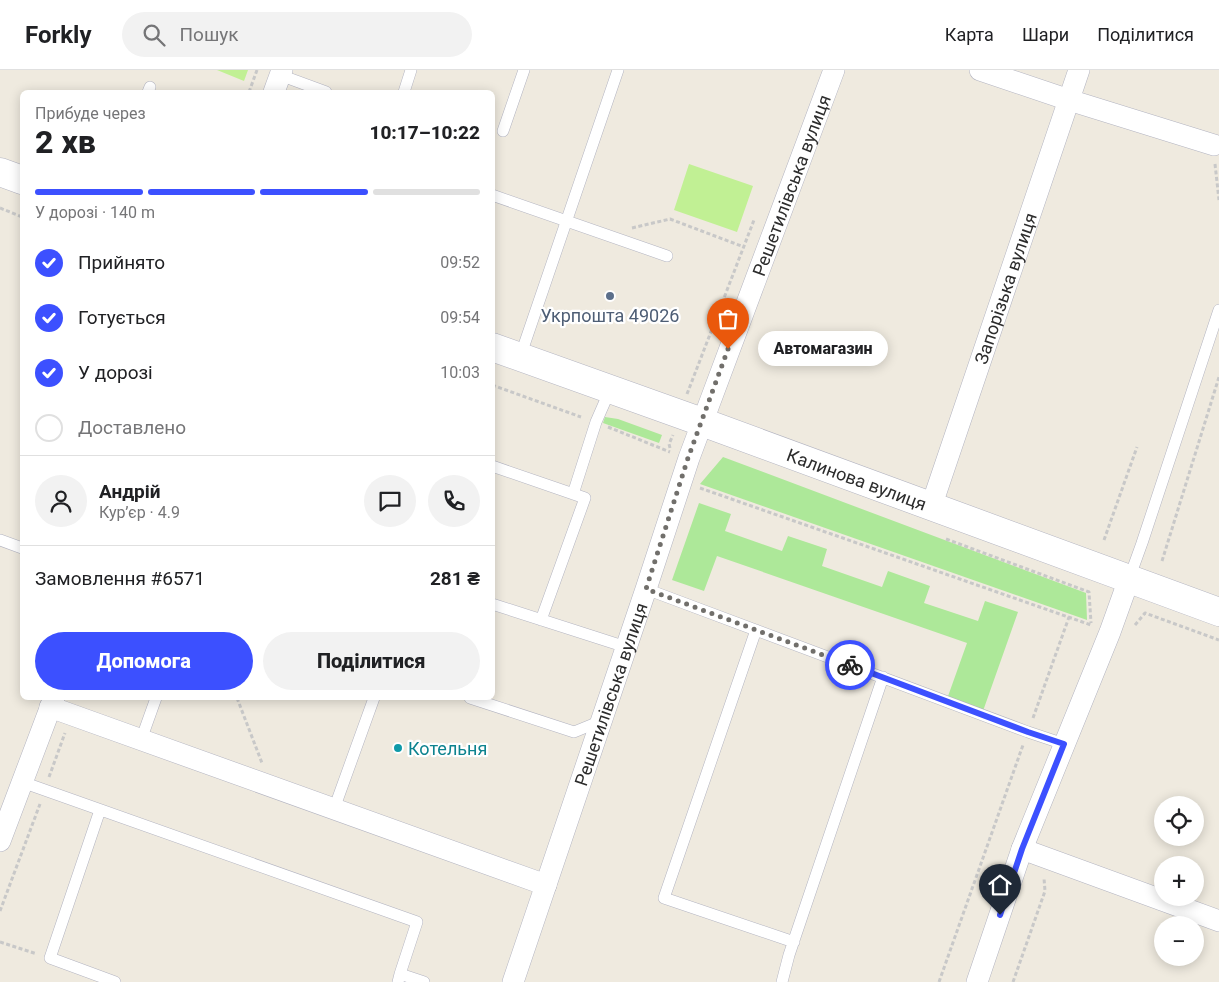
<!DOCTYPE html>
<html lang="uk">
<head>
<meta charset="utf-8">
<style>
	:root { --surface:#fff; --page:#f2f2f2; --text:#202124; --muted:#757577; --line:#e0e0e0; --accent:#3c50ff }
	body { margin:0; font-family:Roboto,sans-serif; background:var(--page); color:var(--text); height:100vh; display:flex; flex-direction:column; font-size:19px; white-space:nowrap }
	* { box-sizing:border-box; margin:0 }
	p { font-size:16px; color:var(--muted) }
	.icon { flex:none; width:28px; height:28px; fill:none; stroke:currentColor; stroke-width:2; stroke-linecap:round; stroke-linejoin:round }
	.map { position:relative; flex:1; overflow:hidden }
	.drawer { position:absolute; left:20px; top:20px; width:475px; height:610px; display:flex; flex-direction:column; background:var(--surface); border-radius:8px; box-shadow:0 2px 12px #0003 }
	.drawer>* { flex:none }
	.tools { position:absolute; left:1154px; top:726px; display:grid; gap:10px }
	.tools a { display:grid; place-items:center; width:50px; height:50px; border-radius:50%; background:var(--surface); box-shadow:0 2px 12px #0003; font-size:25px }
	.pin { position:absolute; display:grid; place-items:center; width:42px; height:42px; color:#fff; margin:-51px -21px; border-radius:50% 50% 50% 0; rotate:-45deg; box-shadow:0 0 5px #0007 }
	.pin .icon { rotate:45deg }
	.courier { position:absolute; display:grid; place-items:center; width:50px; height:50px; margin:-25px; border:4px solid #3c50ff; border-radius:50%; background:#fff; color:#222; box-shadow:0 1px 6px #0007 }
	.bubble { position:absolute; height:35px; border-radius:18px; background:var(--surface); box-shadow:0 2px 12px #0003; font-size:16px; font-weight:800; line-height:35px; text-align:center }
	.summary em { font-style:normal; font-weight:800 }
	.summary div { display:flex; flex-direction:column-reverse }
	.summary { display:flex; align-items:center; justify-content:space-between; height:85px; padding:0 15px }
	h1 { font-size:32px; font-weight:800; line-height:38px }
	.bar { display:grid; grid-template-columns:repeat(4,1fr); gap:8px 5px; align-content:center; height:60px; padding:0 15px }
	.bar i { height:6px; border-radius:4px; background:var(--line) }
	.bar .selected { background:var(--accent) }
	.bar p { grid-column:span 4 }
	.line { display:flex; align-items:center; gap:12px; padding:0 15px; border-top:1px solid var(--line) }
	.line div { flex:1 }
	.round { display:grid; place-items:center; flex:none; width:52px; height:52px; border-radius:26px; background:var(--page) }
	ol { padding:0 15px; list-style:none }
	li { display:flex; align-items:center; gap:15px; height:55px }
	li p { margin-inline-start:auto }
	li .icon { padding:5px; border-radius:50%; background:var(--accent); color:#fff; stroke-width:4 }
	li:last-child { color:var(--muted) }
	li i { width:28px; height:28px; border:2px solid var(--line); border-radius:50% }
	.button { display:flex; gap:10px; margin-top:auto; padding:10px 15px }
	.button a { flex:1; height:58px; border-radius:30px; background:var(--accent); color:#fff; font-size:20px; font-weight:800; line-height:58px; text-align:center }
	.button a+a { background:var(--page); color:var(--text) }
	header { display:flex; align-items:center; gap:30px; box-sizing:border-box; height:70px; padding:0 25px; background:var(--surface); border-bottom:1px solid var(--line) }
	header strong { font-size:24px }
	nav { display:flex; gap:28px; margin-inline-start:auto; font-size:18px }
	.search { width:350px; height:45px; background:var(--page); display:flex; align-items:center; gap:12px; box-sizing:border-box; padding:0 18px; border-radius:28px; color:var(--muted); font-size:19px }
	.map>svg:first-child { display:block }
	.green { fill:#ade899 }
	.pitch { fill:#c1f094 }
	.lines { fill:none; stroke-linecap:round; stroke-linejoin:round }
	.lane-casing { stroke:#b3b4c1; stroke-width:12 }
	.street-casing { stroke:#b3b4c1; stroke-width:22 }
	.secondary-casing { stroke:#b3b4c1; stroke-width:29 }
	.path { stroke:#c8c8c8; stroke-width:3; stroke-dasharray:4 2.5; stroke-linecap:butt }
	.lane { stroke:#fff; stroke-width:11 }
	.street { stroke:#fff; stroke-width:21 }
	.secondary { stroke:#fff; stroke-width:28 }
	.done { stroke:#716f6b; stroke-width:5; stroke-dasharray:0 9 }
	.route { stroke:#3c50ff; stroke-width:6 }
	.service-dot { fill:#5c6f8a; stroke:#fff; stroke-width:2 }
	.culture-dot { fill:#0f9aa8; stroke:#fff; stroke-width:2 }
	.labels { text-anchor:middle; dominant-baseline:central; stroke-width:4.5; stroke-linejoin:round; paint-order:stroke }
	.street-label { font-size:18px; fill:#2d2d2d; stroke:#fff }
	.service-label { font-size:18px; fill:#4e5e75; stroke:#fff }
	.culture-label { font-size:18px; fill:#0d838f; stroke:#fff; text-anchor:start }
</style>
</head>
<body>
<header>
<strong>Forkly</strong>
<div class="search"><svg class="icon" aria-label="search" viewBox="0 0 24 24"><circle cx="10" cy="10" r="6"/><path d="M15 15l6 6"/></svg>Пошук</div>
<nav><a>Карта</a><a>Шари</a><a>Поділитися</a></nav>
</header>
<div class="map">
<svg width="1219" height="912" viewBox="0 0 1219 912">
	<rect width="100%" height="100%" fill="#efeadf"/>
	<path class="green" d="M605,347L618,349L662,365L659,373L603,353Z
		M723,387L1086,523L1087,550L700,414Z
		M699,433L731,444L725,461L782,481L788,466L827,479L822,496L882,517L888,501L930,516L924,533L978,551L985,531L1018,542L983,641L947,629L967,573L717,486L704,521L672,510Z"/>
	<path class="pitch" d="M217,0H248L244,11Z
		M689,94L753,116L737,162L674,140Z"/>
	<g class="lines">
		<g class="lane-casing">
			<path id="lane" d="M280,5L326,22
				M148,22L150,17
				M404,22L411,0
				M503,61L524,0
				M492,125L667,186
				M520,287L618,0
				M492,396L585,428L541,550
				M573,424L596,352L610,320
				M0,470L22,478
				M1129,509L1142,473L1219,240
				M646,519L1028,662L1064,674
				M492,534L626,577
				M756,560L664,828L794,872
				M470,628L574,662L601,651
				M141,670L156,628
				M22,712L417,852L400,904
				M334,739L374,628
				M100,740L50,888L115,912
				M398,912L400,904L424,912
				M782,912L789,885L883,607"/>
		</g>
		<g class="street-casing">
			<g id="street">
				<path d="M980,0L1069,30L1214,75"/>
				<path d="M274,22L282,0"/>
				<path id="s1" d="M931,437L1079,0"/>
				<path d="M50,637L546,815"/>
				<path d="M0,771L54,628"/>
				<path d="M1022,779L1219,851"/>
				<path id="s2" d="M513,912L646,519L689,388L834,0"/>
				<path d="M977,912L1022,779L1110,562L1129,509"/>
			</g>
		</g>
		<g class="secondary-casing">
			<g id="secondary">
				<path d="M0,102L22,110"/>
				<path id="s3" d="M492,277L702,352L1219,542"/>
			</g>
		</g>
		<path class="path" d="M249,22L257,0
			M1215,94L1219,130
			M0,138L22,147
			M632,158L670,149L744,177
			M492,315L581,347
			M687,324L754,150
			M608,357L670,382
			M670,378L669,374L673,365
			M700,418L1091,555
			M946,469L1089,522L1091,553
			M1104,470L1137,377
			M1162,491L1219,307
			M1135,555L1145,543L1219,570
			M237,628L262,693
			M1033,648L1069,547
			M49,707L65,663
			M0,841L40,734
			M0,872L37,884
			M939,912L1023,675
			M1013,912L1045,821L1044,808"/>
		<use href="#lane" class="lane"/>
		<use href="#street" class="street"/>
		<use href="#secondary" class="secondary"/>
	</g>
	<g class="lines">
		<path class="done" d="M728,279L688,388L646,519L850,595"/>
		<path class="route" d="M850,595L1028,662L1064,674L1022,779L1000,845"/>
	</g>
	<circle class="service-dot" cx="610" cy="226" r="5"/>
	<circle class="culture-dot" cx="398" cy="678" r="5"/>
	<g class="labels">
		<g class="street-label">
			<text stroke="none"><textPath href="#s2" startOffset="844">Решетилівська вулиця</textPath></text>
			<text stroke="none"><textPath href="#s1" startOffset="231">Запорізька вулиця</textPath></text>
			<text stroke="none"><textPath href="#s3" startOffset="388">Калинова вулиця</textPath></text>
			<text stroke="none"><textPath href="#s2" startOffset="304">Решетилівська вулиця</textPath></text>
		</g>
		<g class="service-label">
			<text x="610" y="245">Укрпошта 49026</text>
		</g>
		<g class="culture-label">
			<text x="408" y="678">Котельня</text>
		</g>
	</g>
</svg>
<div class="tools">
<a><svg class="icon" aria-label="locate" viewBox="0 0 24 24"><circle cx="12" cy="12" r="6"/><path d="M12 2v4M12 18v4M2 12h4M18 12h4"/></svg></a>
<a>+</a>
<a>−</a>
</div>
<div class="pin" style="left:728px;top:279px;background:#ea580c"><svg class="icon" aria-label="bag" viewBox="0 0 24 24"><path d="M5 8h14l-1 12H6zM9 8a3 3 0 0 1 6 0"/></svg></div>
<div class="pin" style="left:1000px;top:845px;background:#1f2937"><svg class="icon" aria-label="home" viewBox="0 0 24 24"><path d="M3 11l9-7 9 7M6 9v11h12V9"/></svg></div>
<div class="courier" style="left:850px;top:595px"><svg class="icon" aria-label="bike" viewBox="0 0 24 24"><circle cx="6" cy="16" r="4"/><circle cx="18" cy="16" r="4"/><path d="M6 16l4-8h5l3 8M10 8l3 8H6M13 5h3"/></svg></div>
<div class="bubble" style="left:758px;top:261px;width:130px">Автомагазин</div>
<section class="drawer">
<div class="summary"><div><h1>2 хв</h1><p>Прибуде через</p></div><em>10:17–10:22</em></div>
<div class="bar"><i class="selected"></i><i class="selected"></i><i class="selected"></i><i></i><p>У дорозі · 140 m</p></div>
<ol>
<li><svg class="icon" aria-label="check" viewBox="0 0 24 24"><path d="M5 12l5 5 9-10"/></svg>Прийнято<p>09:52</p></li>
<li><svg class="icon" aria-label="check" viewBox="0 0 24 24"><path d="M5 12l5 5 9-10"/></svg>Готується<p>09:54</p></li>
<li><svg class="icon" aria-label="check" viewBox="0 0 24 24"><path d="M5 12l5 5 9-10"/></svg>У дорозі<p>10:03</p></li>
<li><i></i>Доставлено</li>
</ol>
<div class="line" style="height:90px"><a class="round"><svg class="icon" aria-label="person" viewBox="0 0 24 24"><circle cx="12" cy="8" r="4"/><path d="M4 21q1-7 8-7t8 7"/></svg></a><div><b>Андрій</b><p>Кур’єр · 4.9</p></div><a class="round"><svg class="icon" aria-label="chat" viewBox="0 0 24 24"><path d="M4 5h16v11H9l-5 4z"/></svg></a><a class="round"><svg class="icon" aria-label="phone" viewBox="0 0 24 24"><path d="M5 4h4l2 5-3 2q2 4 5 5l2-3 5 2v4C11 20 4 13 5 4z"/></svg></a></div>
<div class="line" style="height:65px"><div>Замовлення #6571</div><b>281 ₴</b></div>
<div class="button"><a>Допомога</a><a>Поділитися</a></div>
</section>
</div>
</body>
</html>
